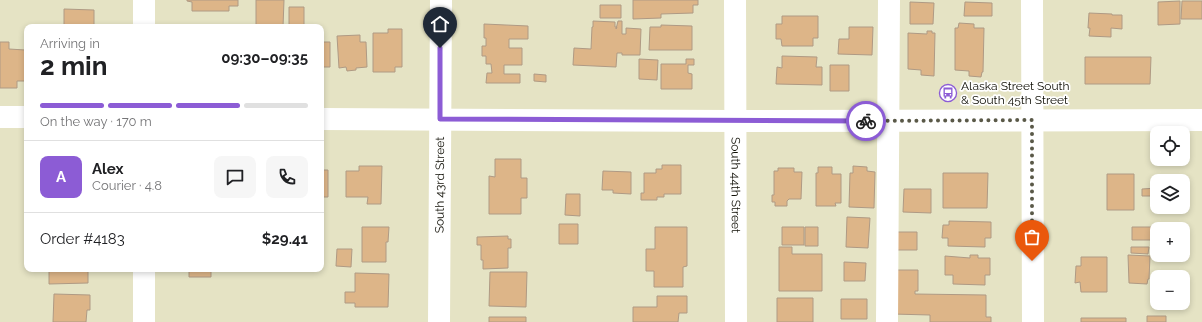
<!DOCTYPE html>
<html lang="en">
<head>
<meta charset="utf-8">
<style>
	:root { --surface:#fff; --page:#f6f6f6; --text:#202124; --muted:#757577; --line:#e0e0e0; --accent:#8c5cd5 }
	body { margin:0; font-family:Raleway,sans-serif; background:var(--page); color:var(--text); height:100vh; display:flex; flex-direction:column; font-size:15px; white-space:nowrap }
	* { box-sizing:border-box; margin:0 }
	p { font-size:13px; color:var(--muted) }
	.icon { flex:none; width:22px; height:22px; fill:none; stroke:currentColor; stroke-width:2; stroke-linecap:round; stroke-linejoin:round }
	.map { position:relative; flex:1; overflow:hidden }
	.sheet { position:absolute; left:24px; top:24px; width:300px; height:248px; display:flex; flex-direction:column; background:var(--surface); border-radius:8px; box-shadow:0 2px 6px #0003 }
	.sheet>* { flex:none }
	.tools { position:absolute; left:1150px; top:126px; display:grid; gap:8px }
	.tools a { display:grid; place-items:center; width:40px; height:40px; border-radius:8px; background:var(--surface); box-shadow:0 2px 6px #0003; font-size:20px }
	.pin { position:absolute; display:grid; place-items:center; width:34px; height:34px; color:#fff; margin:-41px -17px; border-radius:50% 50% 50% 0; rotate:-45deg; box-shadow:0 0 4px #0007 }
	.pin .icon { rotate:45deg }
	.courier { position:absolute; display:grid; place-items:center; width:40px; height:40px; margin:-20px; border:3px solid #8c5cd5; border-radius:50%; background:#fff; color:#222; box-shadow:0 1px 5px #0007 }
	.overview em { font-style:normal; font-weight:700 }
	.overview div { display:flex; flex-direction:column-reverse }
	.overview { display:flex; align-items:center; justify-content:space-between; height:68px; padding:0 16px }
	h1 { font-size:26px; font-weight:700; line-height:30px }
	.bar { display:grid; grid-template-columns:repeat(4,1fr); gap:6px 4px; align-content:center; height:48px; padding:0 16px }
	.bar i { height:5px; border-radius:3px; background:var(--line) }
	.bar .on { background:var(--accent) }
	.bar p { grid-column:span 4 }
	.line { display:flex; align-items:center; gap:10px; padding:0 16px; border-top:1px solid var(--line) }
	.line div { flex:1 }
	.round { display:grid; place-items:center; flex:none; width:42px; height:42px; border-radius:8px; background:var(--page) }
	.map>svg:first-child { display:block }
	.building { fill:#ddb588; stroke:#af9a84 }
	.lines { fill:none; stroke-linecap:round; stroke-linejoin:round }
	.minor { stroke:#fff; stroke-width:22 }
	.done { stroke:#5a5948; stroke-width:4; stroke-dasharray:0 7.2 }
	.route { stroke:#8c5cd5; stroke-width:5 }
	.labels { text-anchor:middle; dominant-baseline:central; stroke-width:3.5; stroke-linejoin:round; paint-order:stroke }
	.poi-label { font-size:12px; fill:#0f0e05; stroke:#fff; text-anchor:start }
	.street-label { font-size:12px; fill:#0f0e05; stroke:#fff }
</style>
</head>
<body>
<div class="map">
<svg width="1202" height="322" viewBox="0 0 1202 322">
	<rect width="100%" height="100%" fill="#e5e3c4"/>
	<path class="building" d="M187,0H238V6H229V11H192V2L187,1Z
		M256,0H284L283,27H256Z
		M633,0H698V5H693V13L661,14V18L633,19Z
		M1180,1V24L1158,25V2Z
		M1182,1H1202V19H1181Z
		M910,2L934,3L933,24H910Z
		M965,2L992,3V16H964Z
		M600,5H621V18H600Z
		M289,7H304V27H289Z
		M64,9L94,10V27H64Z
		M1089,13L1112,14V15H1122V29L1111,28V37L1089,36L1090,28H1088Z
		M782,16H818V38H813V46H782L781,39H776V24H782Z
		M593,21L615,22V27H617L616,29L618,21H622V34H626V28L641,29L640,55H622V53H617L616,67L573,65L574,48L591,49L592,27H593Z
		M959,23L974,24V28H984L983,72H982L981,77L969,76V71L955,70V28H958Z
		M484,24L528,26V39H509V48H522V65H504V74H520V83H486L487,73H492L491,64H486V56H482V46H486V38H484Z
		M661,25L692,26V50H649L650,27H661Z
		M849,27H873L872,55L838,54L839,39H849Z
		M388,29H402V67H395V72H373V33H388Z
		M927,31H932V33H935L934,76L921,75V70L908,69V33L927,34Z
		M321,32L322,42H330V67H321Z
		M360,35V42H366L367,67L356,68V70L347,71L346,67L339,68L337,36Z
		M0,42H9V49L25,50V81H17V88H0Z
		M782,56L817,57L816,67H822V85L776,84L777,67L782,68Z
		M1085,57H1151L1150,84H1085Z
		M639,59L658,60L657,80L639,79Z
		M686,59H694V65H688V73L692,74V89H661V64H686Z
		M830,65H849V91H830Z
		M534,74L546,75V82L534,81Z
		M495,159H521V178H527V198H521V214H489V176L495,177Z
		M662,165H681V194H664V197H657V200H641V193H644V173H656V169H662Z
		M359,166H382L381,204H367L368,197H346V171H359Z
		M853,166L867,167V171L875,172L874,208L849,207L850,173H853Z
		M818,167H832V174H841V203H835L836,206H816V173H818Z
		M778,168H794V172H802L801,199H789L787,201V206H775V202H772V195H774V171H778Z
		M321,170H328V197H321Z
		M603,171L631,172V194L613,193V190H602Z
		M943,173H988L987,208H943Z
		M1107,174H1134V210H1107Z
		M1157,188V196H1142V189Z
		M904,189H931V213L903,212Z
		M566,194H580V216L565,215Z
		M847,217L870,218L868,248L846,247Z
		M949,221L991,222V238H985V247L948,246V238H942L943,225H949Z
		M559,224H578V244H559Z
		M362,227H389L388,242H386V262H362Z
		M655,227H687V266L683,267V287H654V271H646V249H655Z
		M782,227H804V245H782Z
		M805,227H818V246H805Z
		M1132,227H1159V229H1157V240H1132Z
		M895,232H917V250H894Z
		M508,236V239H511V248H508V268L483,269V260H481V245H477V237Z
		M779,247H792V254H822V291H779Z
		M1131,247H1149L1148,254L1131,253Z
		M337,249H352L351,267L336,266Z
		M970,255H978V258H990V275H985V285L953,284V275H945V256L970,258Z
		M1128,255L1150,256L1149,279H1148L1147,284L1129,283Z
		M1081,257H1107V292H1081L1080,282L1075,283L1076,266H1081Z
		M844,262L866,263L865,281H844Z
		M49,269H88V283L49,284Z
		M189,269H211V277H189Z
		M892,270H918V291H915V294L986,295V317H991V322H930V315L892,314Z
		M490,272H527L526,307L489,306Z
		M355,273L389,274L388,307H355V303H345V292H355Z
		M54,294L90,295V310H87L86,322H53Z
		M657,296H687V313H679L678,322H633V307H657Z
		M777,298H813V322H777Z
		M841,299H867V319H841Z
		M1147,316H1166V322H1147Z
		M489,317H526V322H489Z
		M1081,318H1126V322H1081Z"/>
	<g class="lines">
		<g class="minor">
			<path id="s1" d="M735,0L736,322"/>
			<path d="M1032,0L1033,322"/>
			<path d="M144,27V0"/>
			<path d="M0,117H27"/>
			<path d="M321,119L735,121L1202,120"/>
			<path d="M144,322V269"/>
			<path id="s2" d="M439,322L441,0"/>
			<path d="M887,322L889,0"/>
		</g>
	</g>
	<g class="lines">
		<path class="done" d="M866,121L1032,120V261"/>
		<path class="route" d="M440,48V119L866,121"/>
	</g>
	<defs>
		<g id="bus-ring" transform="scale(0.9)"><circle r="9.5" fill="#fff" stroke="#8c5cd5" stroke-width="1.5"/><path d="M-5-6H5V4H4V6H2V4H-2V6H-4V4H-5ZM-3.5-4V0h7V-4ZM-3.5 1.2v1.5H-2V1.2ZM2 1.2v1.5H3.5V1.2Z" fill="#8c5cd5"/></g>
	</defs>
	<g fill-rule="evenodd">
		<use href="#bus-ring" x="948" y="93"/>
	</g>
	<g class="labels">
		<g class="poi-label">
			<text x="961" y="86">Alaska Street South<tspan x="961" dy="14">&amp; South 45th Street</tspan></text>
		</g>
		<g class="street-label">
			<text stroke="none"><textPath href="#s2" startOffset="137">South 43rd Street</textPath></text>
			<text stroke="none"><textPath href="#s1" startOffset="185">South 44th Street</textPath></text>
		</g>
	</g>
</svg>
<div class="tools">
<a><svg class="icon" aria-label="locate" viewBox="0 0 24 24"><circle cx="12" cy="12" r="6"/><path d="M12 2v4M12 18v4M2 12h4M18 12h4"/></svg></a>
<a><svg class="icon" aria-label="layers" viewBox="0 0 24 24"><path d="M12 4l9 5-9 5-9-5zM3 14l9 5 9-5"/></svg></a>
<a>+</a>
<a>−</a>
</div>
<div class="pin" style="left:1032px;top:261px;background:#ea580c"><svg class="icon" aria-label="bag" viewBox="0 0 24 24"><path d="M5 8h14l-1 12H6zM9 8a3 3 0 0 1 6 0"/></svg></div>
<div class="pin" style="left:440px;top:48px;background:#1f2937"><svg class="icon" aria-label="home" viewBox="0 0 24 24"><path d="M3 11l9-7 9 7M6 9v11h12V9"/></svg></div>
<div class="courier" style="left:866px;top:121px"><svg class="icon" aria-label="bike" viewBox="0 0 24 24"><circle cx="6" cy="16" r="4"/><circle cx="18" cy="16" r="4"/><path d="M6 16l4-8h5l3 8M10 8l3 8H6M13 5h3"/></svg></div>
<section class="sheet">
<div class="overview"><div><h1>2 min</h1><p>Arriving in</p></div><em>09:30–09:35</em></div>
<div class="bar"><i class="on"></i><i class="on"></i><i class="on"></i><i></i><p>On the way · 170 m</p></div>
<div class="line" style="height:72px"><b class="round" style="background:var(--accent);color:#fff">A</b><div><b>Alex</b><p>Courier · 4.8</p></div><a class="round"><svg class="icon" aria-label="chat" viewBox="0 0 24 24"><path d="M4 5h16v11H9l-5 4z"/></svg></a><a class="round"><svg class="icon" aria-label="phone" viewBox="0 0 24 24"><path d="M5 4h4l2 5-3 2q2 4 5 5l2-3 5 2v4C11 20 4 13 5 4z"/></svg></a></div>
<div class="line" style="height:52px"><div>Order #4183</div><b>$29.41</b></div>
</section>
</div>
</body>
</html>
